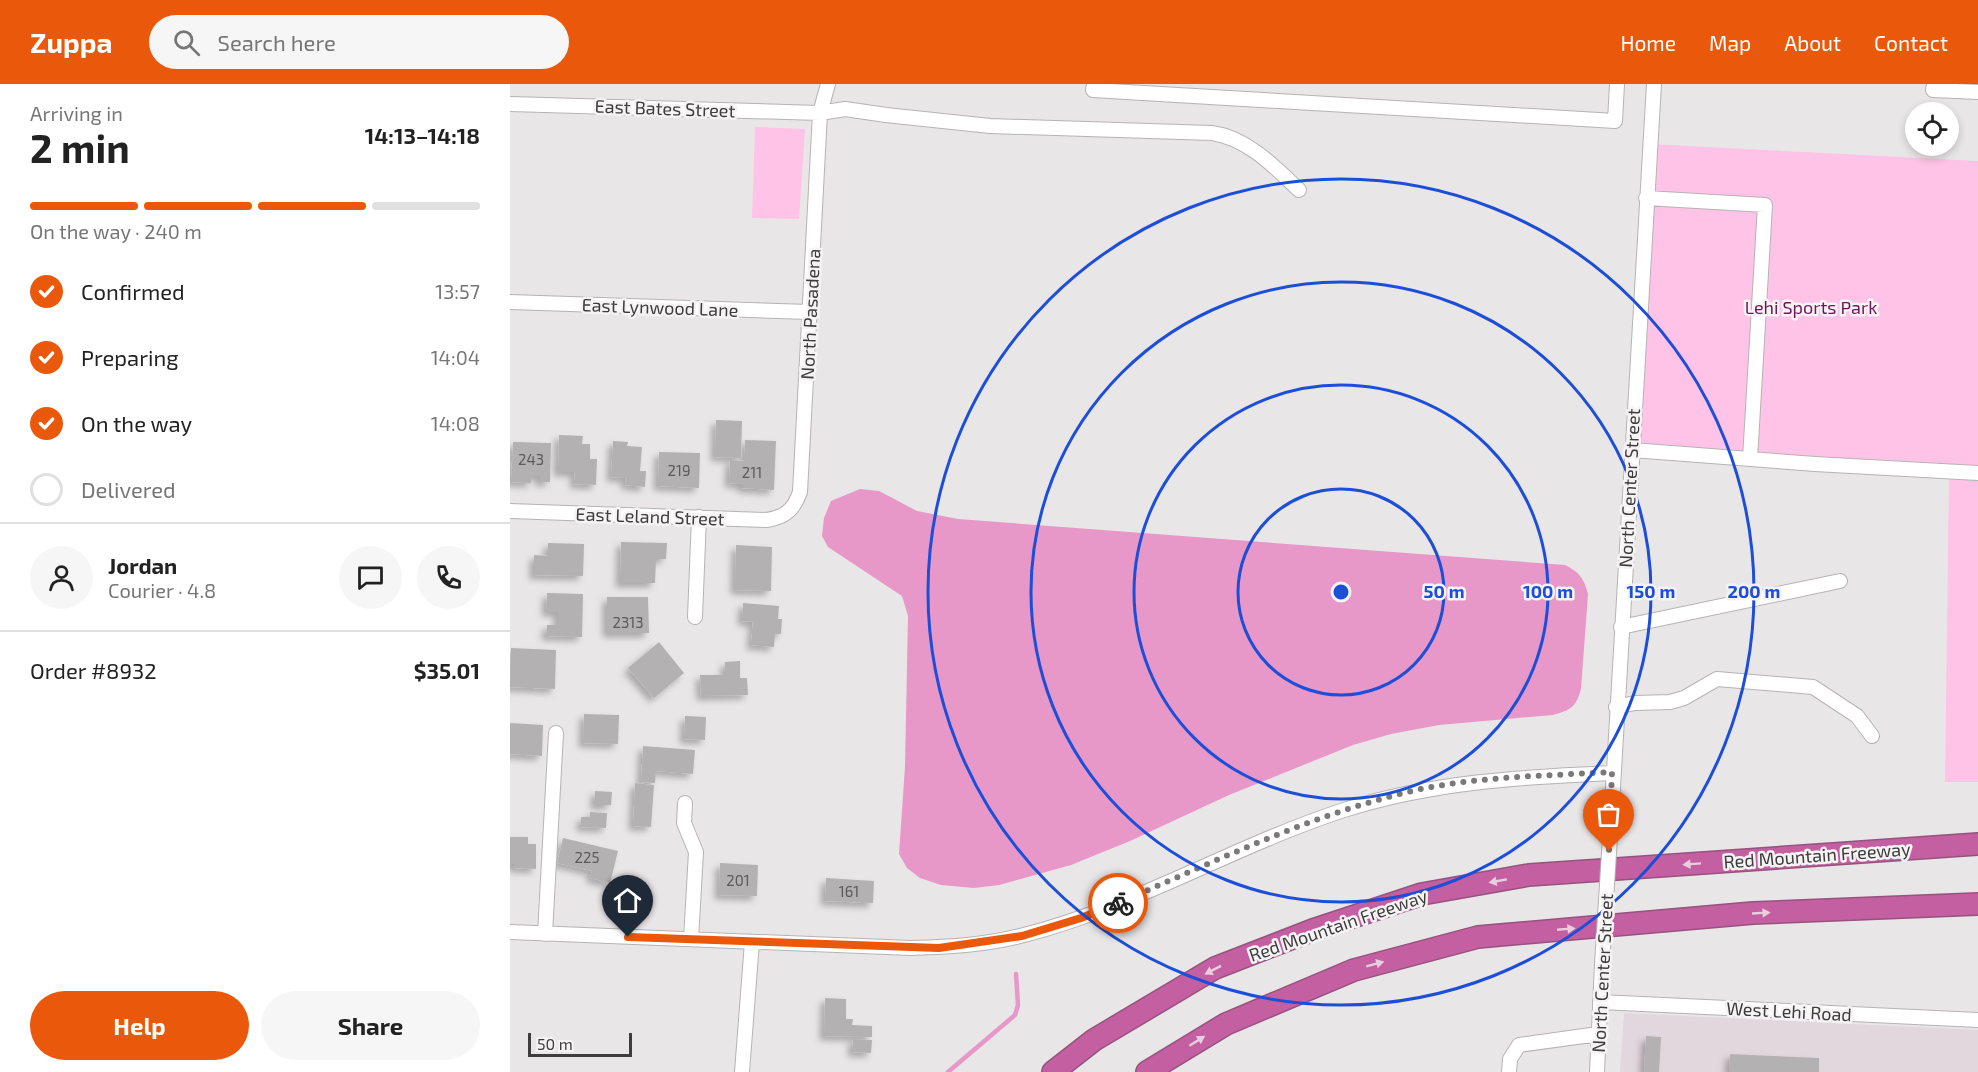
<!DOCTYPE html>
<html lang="en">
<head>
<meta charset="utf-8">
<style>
	:root { --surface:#fff; --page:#f6f6f6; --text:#222; --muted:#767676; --line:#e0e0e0; --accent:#ea580c }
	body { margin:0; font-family:"Exo 2",sans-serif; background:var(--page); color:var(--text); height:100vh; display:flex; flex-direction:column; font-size:22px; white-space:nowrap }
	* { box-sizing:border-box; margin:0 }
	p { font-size:20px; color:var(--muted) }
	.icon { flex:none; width:33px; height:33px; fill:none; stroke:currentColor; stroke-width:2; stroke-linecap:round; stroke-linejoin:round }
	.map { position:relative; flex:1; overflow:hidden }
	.details { display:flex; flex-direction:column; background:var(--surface); width:510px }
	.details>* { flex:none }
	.fabs { position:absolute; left:1395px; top:18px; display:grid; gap:12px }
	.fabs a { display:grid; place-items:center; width:54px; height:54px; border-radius:50%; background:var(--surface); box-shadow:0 3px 9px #0003; font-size:30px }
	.scale { position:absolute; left:18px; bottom:15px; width:104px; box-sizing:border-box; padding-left:6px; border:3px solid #3e3d3d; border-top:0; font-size:16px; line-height:21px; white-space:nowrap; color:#3e3d3d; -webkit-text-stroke:4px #f6f3f5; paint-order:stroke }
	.pin { position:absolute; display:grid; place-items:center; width:51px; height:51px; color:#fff; margin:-62px -26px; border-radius:50% 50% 50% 0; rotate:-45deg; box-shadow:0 0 6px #0007 }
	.pin .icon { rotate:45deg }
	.courier { position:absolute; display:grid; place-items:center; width:60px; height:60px; margin:-30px; border:4px solid #ea580c; border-radius:50%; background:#fff; color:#222; box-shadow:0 2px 8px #0007 }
	.overview em { font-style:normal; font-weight:700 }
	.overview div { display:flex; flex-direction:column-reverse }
	.overview { display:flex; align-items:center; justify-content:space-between; height:102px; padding:0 30px }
	h1 { font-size:39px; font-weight:700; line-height:45px }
	.bar { display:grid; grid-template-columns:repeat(4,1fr); gap:9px 6px; align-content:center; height:72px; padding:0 30px }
	.bar i { height:8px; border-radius:4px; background:var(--line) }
	.bar .selected { background:var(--accent) }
	.bar p { grid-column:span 4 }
	.line { display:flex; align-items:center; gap:15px; padding:0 30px; border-top:2px solid var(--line) }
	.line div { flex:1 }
	.round { display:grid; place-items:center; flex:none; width:63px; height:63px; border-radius:32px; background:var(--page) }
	ol { padding:0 30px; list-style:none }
	li { display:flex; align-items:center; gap:18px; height:66px }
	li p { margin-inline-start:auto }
	li .icon { padding:6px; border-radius:50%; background:var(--accent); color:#fff; stroke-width:4 }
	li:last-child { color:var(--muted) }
	li i { width:33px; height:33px; border:3px solid var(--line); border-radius:50% }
	.action { display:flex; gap:12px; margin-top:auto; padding:12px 30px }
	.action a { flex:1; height:69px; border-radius:36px; background:var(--accent); color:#fff; font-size:24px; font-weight:700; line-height:69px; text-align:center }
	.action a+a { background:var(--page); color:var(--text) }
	header { display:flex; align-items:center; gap:36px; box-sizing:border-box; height:84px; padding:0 30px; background:var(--accent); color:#fff }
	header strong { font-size:28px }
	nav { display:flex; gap:33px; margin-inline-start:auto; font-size:21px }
	.search { width:420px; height:54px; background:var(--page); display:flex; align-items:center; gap:15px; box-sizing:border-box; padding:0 21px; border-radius:33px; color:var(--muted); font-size:22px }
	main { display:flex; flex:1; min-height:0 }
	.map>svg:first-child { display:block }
	.built { fill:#e2d7dd }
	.green { fill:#fec3e6 }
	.water { fill:#e797c8 }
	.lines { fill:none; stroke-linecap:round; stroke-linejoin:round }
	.stream { stroke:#e797c8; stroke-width:4.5 }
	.building { fill:#b4b1b2; filter:url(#shadow) }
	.minor-casing { stroke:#b6b3b5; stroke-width:16 }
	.highway-casing { stroke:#95537e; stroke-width:24 }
	.minor { stroke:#fff; stroke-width:14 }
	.highway { stroke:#c45fa1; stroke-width:21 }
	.minor-bridge-casing { stroke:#b6b3b5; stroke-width:16; stroke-linecap:butt }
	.minor-bridge { stroke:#fff; stroke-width:14 }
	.oneway { fill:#eacee0 }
	.done { stroke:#7a7879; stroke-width:6; stroke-dasharray:0 10.8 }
	.route { stroke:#ea580c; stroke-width:8 }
	.ring { fill:none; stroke:#1d4ed8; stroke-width:3 }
	.labels { text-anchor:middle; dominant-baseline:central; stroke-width:5; stroke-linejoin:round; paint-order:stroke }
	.number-label { font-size:15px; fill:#5c5a5a }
	.street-label { font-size:18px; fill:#3e3d3d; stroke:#f6f3f5 }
	.park-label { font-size:18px; fill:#711557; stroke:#f6f3f5 }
	.centre { fill:#1d4ed8; stroke:#f6f3f5; stroke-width:3 }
	.ring-label { font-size:18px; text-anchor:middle; font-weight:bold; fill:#1d4ed8; stroke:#f6f3f5; stroke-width:5; stroke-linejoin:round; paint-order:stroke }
</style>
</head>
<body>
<header>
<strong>Zuppa</strong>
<div class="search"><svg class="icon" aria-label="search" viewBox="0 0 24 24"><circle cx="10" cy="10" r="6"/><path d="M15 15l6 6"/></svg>Search here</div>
<nav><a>Home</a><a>Map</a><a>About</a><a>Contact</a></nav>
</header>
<main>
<section class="details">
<div class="overview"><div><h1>2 min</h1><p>Arriving in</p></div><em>14:13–14:18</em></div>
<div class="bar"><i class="selected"></i><i class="selected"></i><i class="selected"></i><i></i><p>On the way · 240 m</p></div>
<ol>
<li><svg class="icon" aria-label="check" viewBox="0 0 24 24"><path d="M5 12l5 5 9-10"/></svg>Confirmed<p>13:57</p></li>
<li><svg class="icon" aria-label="check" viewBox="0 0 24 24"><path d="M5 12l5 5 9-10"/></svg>Preparing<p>14:04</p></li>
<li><svg class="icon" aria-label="check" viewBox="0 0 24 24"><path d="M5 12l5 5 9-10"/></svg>On the way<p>14:08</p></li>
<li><i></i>Delivered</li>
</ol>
<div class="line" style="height:108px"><a class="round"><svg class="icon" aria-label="person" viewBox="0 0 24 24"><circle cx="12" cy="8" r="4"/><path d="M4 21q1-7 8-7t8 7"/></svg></a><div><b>Jordan</b><p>Courier · 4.8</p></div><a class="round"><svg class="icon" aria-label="chat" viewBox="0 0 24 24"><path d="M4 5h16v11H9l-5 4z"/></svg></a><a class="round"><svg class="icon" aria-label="phone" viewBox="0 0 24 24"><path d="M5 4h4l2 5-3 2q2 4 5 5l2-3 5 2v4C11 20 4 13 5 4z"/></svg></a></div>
<div class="line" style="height:78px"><div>Order #8932</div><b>$35.01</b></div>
<div class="action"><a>Help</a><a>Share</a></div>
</section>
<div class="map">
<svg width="1468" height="988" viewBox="0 0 1468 988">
	<defs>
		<filter id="shadow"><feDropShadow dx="-4.5" dy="4.5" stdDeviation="3" flood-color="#0004"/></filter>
	</defs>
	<rect width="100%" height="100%" fill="#e9e6e8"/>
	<path class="built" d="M1114,929L1468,946V988H1110Z"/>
	<path class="green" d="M245,43L295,45L289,135L242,134Z
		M1140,60L1468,77V698H1435L1439,388L1122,366Z"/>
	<path class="water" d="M350,405L369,407L407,427L448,435L1055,481C1069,488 1074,494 1078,510L1071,605C1066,623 1061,626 1043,631L929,641L881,650L843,661L719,711L620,757L561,781L489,801L464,804L431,801L410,794L397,784L389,770L395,683L398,532L392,512L318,463L312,452L314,434L321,417Z"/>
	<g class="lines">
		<path class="stream" d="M438,988L505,931L508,921L506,890"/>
	</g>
	<path class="building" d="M206,336L232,337L231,374L205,373Z
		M49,351L73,352L72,360H80V375H87L86,401L64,400L65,388H48Z
		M235,356L266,357L264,406L232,404V400L219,399L220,376L234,377Z
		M103,357L118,358L117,362L132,363L130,387H136L135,403L115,401L116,394L101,393Z
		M3,358L41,359L40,398H30V392H22L21,399L1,398Z
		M149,368L190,369L189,404L148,402Z
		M111,458L157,459L156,475H146L145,499H110Z
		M38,459L74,460L73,492L24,491V471L38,472Z
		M226,461L262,463L261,507L225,506Z
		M37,509L73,510L72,553L36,552L37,541H48V528H36Z
		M97,513H138L139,549H97Z
		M233,519L269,522L268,535H272L271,550H265L264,563L241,561L243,538L232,537Z
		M149,558L174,589L144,614L118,584Z
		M1,564L46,566L45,605L0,603Z
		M230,577V594H237L238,611L191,612L190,591H215V578Z
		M74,630L109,631L108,660L73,659Z
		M175,632L196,633L195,656L174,655Z
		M0,639L33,641L32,672L0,670Z
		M133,662L185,666L183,690L146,687L145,699L131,698Z
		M125,699L144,701L141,743L123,742Z
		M85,707L102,708L101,721H85Z
		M80,728L97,729L96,744L71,743V733H80Z
		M0,753H18V760H26V785L4,784V780H0Z
		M53,754L108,767L100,799L80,794L82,787L47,779Z
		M210,779L248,781L247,812L209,811Z
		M316,794L364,797L363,819L315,817Z
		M315,914L336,915V935H343L342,941L362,942V953L314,952Z
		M1136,952L1151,953L1149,988H1134Z
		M343,955L362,956L361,969L342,968Z
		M1220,970L1309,974V988H1219Z"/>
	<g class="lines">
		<g class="minor-casing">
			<path id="minor" d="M584,0L583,6L1105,37L1107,0
				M1424,0L1423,6L1468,8
				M0,20L310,29L335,25L376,31L480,42L702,49C737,54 764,82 789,106
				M1136,114L1255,121L1240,375
				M0,218L300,228
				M1122,366L1305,380L1468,389
				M0,427L257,436C276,433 284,425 290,408L310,29L318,0
				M185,533L189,433
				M1111,543L1330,497
				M1106,623L1125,619L1160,618L1174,614L1207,595L1303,603L1347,632L1362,652
				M175,719L174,739L186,768L181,855
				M1102,721L1144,0
				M0,848L401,864C439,863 477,861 514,851C624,823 726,761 834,726C922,698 1011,693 1102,689
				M35,850L46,649
				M1090,918L1468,936
				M232,988L242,858
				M999,988L1000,975L1009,961L1088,950
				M1087,988L1092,880"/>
		</g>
		<g class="highway-casing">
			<path id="highway" d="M543,988L584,956L705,884L803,846L912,810L1019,791L1468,760
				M637,988L716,940L844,886L968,853L1243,829L1468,820"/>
		</g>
		<use href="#minor" class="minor"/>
		<use href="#highway" class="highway"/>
		<g class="minor-bridge-casing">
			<path id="minor-bridge" d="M1092,880L1102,721"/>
		</g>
		<use href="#minor-bridge" class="minor-bridge"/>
	</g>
	<defs><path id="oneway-solid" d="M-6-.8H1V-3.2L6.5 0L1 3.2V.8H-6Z" transform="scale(1.5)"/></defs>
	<g class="oneway">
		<use href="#oneway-solid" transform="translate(1182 780) rotate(176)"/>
		<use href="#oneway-solid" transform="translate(988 797) rotate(170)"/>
		<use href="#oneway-solid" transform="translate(1251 829) rotate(-3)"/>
		<use href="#oneway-solid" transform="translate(1056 845) rotate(-5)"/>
		<use href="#oneway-solid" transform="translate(865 880) rotate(-15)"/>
		<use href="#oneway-solid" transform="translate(703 886) rotate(153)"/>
		<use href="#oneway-solid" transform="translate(687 957) rotate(-32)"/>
	</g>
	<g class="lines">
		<path class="done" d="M608,819C704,778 800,731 902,707C968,692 1036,692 1102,688L1099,767"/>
		<path class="route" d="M118,853L429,864L512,852L571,834L608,819"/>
	</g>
	<g class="ring">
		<circle cx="831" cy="508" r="103"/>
		<circle cx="831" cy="508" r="207"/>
		<circle cx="831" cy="508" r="310"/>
		<circle cx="831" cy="508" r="413"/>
	</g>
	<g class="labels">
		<g class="number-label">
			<text x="21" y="375">243</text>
			<text x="169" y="386">219</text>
			<text x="242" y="388">211</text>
			<text x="118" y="538">2313</text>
			<text x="77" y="773">225</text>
			<text x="228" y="796">201</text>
			<text x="339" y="807">161</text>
		</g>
		<g class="street-label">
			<text transform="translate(155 24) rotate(2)">East Bates Street</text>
			<text transform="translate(150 223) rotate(2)">East Lynwood Lane</text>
			<text transform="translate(300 230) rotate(-87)">North Pasadena</text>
			<text transform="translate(1119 404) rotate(-87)">North Center Street</text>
			<text transform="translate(140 432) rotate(2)">East Leland Street</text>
			<text transform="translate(1307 771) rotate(-4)">Red Mountain Freeway</text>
			<text transform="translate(828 841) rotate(-19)">Red Mountain Freeway</text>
			<text transform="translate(1092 889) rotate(-87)">North Center Street</text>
			<text transform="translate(1279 927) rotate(3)">West Lehi Road</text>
		</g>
		<g class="park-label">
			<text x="1301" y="223">Lehi Sports Park</text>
		</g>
	</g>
	<circle cx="831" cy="508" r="9" class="centre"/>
	<g class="ring-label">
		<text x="934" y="514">50 m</text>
		<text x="1038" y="514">100 m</text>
		<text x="1141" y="514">150 m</text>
		<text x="1244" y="514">200 m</text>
	</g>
</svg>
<div class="fabs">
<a><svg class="icon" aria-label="locate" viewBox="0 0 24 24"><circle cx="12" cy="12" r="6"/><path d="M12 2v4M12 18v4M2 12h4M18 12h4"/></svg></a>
</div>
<div class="scale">50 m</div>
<div class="pin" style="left:1099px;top:767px;background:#ea580c"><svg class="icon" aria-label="bag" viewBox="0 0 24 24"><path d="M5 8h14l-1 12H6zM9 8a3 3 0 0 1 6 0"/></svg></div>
<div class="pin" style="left:118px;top:853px;background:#1f2937"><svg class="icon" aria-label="home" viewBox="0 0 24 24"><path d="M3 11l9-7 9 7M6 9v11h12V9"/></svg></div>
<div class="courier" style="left:608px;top:819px"><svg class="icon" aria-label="bike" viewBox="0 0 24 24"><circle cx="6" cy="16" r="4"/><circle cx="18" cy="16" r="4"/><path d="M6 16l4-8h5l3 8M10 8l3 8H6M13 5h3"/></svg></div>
</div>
</main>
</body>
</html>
